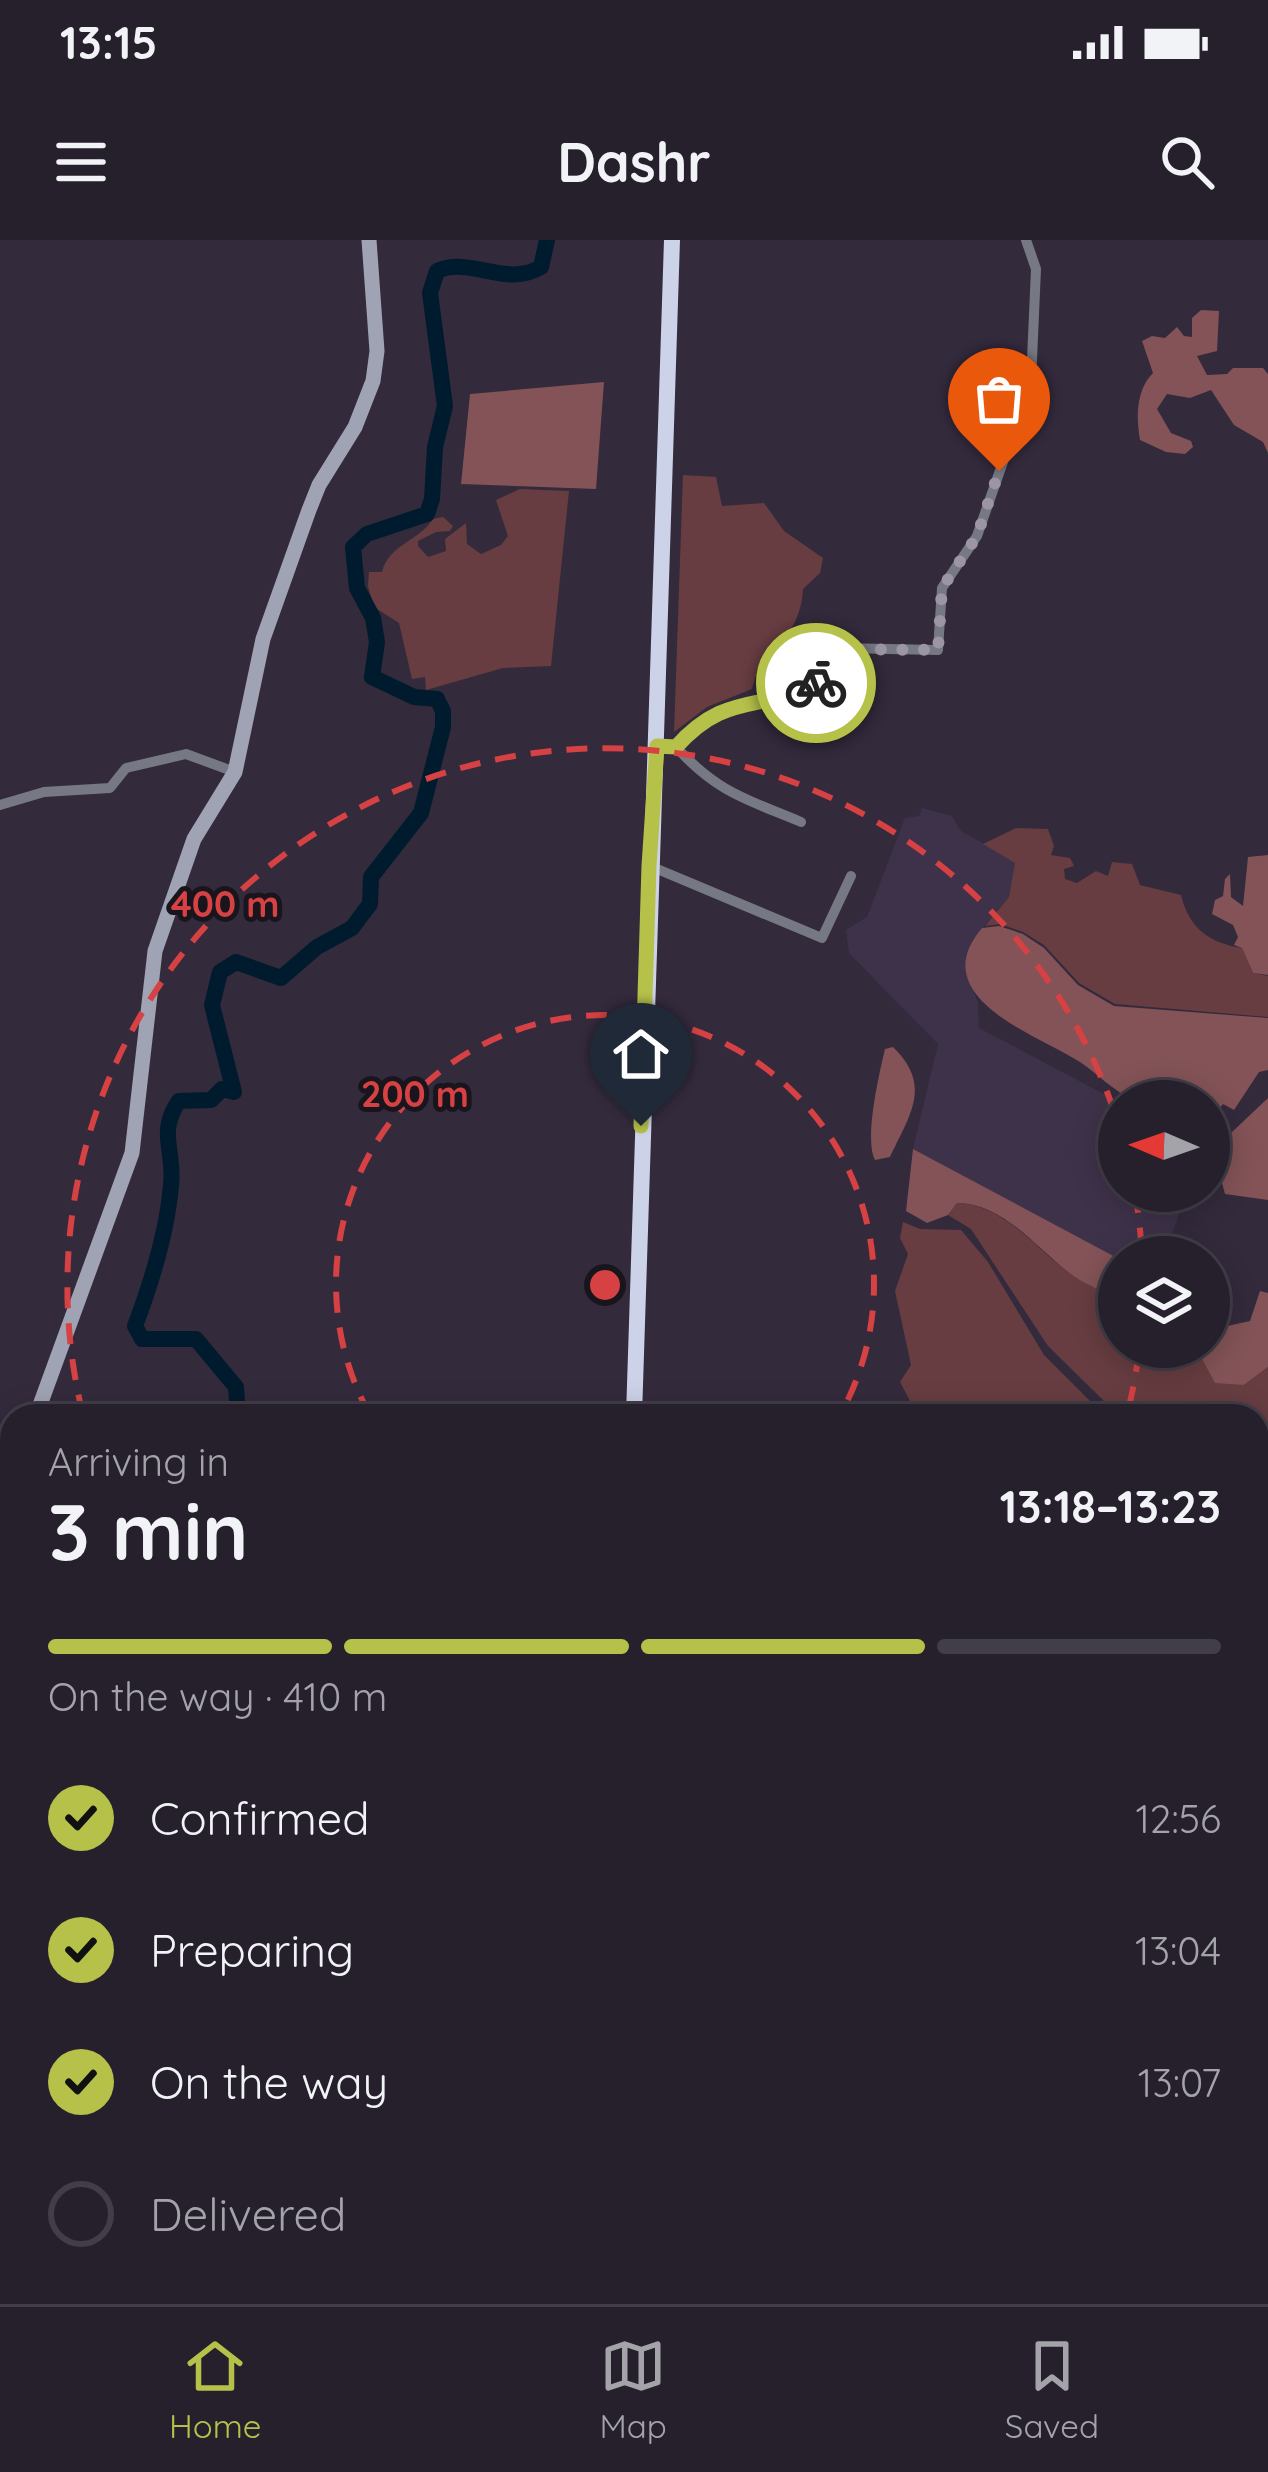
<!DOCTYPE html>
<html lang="en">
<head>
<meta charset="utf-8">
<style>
	:root { --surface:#26202d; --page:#2e2835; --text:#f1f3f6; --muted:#a4a3aa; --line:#423e49; --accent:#b6c149 }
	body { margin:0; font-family:Quicksand,sans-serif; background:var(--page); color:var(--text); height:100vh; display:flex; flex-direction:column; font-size:45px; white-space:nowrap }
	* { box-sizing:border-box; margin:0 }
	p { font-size:39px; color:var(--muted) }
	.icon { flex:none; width:66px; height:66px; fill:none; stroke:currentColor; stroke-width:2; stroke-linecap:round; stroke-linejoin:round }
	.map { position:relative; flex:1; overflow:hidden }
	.panel { position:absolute; left:0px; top:1164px; width:1269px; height:900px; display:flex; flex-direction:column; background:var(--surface); border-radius:36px 36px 0 0; box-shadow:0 6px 30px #0003,0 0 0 3px var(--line) }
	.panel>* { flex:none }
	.needle { width:78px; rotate:272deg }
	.buttons { position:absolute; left:1098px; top:840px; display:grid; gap:24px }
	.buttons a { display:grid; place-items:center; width:132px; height:132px; border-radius:50%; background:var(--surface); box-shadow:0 6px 30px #0003,0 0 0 3px var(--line); font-size:60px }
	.pin { position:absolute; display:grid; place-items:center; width:102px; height:102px; color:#fff; margin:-123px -51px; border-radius:50% 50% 50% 0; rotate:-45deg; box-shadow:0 0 12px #0007 }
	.pin .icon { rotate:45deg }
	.courier { position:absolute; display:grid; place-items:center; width:120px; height:120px; margin:-60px; border:9px solid #b6c149; border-radius:50%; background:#fff; color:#222; box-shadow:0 3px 15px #0007 }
	.head em { font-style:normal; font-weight:800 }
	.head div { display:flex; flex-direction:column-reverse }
	.head { display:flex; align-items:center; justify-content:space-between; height:204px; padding:0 48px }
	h1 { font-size:78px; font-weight:800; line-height:90px }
	.bar { display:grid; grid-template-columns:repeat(4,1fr); gap:18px 12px; align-content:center; height:144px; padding:0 48px }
	.bar i { height:15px; border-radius:9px; background:var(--line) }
	.bar .active { background:var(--accent) }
	.bar p { grid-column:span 4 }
	ol { padding:0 48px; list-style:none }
	li { display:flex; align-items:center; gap:36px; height:132px }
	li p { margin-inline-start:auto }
	li .icon { padding:12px; border-radius:50%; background:var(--accent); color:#111; stroke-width:4 }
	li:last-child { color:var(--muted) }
	li i { width:66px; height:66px; border:6px solid var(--line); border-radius:50% }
	.status { display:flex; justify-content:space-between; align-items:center; height:84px; padding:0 60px; background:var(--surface); direction:ltr }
	.status svg { height:33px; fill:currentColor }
	header { display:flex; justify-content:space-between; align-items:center; height:156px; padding:0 48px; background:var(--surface); font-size:54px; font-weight:800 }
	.tab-bar { display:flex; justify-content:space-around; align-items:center; height:168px; border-top:3px solid var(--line); background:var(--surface); font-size:33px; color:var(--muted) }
	.tab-bar a { display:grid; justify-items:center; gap:6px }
	.tab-bar .active { color:var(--accent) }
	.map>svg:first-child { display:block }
	.built { fill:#3e324a }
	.green { fill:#673d41 }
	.forest { fill:#835357 }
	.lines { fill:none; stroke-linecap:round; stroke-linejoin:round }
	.river { stroke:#001b2d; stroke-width:16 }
	.minor { stroke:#767983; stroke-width:10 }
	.secondary { stroke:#9fa3b3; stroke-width:15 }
	.trunk { stroke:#ccd2e8; stroke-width:16 }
	.done { stroke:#9c95a3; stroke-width:12; stroke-dasharray:0 21.6 }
	.route { stroke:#b6c149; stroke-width:15 }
	.ring { fill:none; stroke:#d64143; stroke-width:6; stroke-dasharray:21 15 }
	.centre { fill:#d64143; stroke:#19151d; stroke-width:6 }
	.ring-label { font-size:36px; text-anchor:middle; font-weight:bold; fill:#d64143; stroke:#19151d; stroke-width:10; stroke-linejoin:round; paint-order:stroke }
</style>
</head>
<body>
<div class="status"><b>13:15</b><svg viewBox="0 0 49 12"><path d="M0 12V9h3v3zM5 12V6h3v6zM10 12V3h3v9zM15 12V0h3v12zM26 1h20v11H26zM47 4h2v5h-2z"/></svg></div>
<header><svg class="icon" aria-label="menu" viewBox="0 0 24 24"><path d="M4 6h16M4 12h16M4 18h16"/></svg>Dashr<svg class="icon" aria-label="search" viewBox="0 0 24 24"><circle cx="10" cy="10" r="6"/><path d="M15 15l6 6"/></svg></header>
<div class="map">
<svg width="1268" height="2064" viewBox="0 0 1268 2064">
	<rect width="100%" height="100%" fill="#332a3c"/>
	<path class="built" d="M922,568L952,576L961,591L1016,622L1009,657L972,700L969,738L978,763L979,788L1119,862V951H1187L1172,994L1140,1016L1116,1019L913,909L938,804L849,713L846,690L867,677L905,578L919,576Z"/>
	<path class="green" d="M683,235L716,237L722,266L764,263L784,291L823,318L820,333L803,349C802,378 785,405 760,421L752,449L707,467L674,492Z
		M520,249L569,251L551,426L503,428L426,450L425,437L412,439L399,383L374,367L368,346L369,332H382C389,304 418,302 433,279L443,277L453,286L450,291L436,292L418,301V306L428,317L446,311L445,299L466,283L467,304L481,314L501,305L508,296L496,260Z
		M1016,588L1048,589L1054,606L1051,615L1070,618L1074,626L1064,629L1065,639L1077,643L1096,631L1108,636L1112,622L1132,624L1140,645L1181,655C1189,688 1209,703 1242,708L1253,733L1268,736V777L1115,764L1079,743L1044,705L1023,692L1000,684L985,686L1009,657L1015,623L983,604Z
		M957,963C1002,964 1035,1007 1068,1032C1083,1044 1102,1051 1119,1059V1107L1197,1109L1244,1145L1268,1127V1221L1257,1220V1176H1113L1110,1167L1048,1106L971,989L948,975Z
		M903,982L920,989L961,990L988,1022L1044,1115L1105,1176H918L900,1142L911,1125L895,1051L908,1014L900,998Z"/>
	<path class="forest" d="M1201,70L1219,71L1217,111L1197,116L1207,135L1227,134L1233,128H1263L1268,134V213L1263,202L1234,185L1211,150L1190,158L1167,154L1157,169L1171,193L1191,201L1193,207L1185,214L1166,212L1140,200C1136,177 1136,150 1153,133L1142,101L1152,96L1165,98L1177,87L1184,96L1192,97V78Z
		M604,142L596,249L461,244L470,154Z
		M1268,615V735L1253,733L1242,708L1234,705L1238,697L1233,685L1212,674L1215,660L1223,656L1225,639L1230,634L1231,657L1243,666L1248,617Z
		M999,686L1023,694L1044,708L1078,745L1114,766L1268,778V830L1259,832L1234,870L1223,864L1212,878L1209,861C1187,861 1153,867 1134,860C1114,852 1097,833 1080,822C1037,795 923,757 982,688Z
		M893,807C932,845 911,873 890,917L875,920C864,900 879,834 885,809Z
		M1268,858V960L1225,954L1213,910Z
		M913,909L1119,1019V1059C1102,1051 1083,1044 1068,1032C1036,1007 1002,963 957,963L948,975L927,983L906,971Z
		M1260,1051L1268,1053V1127L1244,1145L1215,1143L1197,1109L1183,1107H1209V1090L1250,1081Z
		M1268,1869V2064H1068L1065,2052H1257V1875Z"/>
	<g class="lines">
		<path class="river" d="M238,1176L236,1147L196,1099H142L135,1086C152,1041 167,993 171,945C175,911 157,892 179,861L211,860L222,849L234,852L212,765L220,732L236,722L281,738L317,707L352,688L370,664L371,637L421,573L443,487V471L437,459L414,457L372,437L377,402L373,378L357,348L353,307L367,294L427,274L432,259L435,207L445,166L430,53L437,31C471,16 506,48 541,27L547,0
			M355,2052L395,2064"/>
		<path class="minor" d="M657,506L676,507L718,472L797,453L831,435L839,408L938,410L942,348L977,296L1031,142L1036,29L1026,0
			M676,507C718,553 746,559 801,582
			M0,565L44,552L110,548L126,528L186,514L235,532
			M650,626L822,698L851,636"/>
		<path class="secondary" d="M36,1176L132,913L155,711L194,599L235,532L263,399L309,270L319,245L355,187L373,141L377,111L369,0
			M0,1279L12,1244"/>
		<path class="trunk" d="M634,1176L672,0
			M707,2052L709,2064"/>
	</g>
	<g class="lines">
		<path class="done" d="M816,443L834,432L839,409L938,410L942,348L977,296L999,231"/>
		<path class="route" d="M641,886L649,626L657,506L676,507C727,450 761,473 816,443"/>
	</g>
	<g class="ring">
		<path d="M370 1175A269 269 0 1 1 840 1175"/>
		<path d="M1139 1111A538 538 0 0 1 1127 1175M83 1175A538 538 0 0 1 1118 883M1135 952A538 538 0 0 1 1142 1017"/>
	</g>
	<circle cx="605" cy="1045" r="18" class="centre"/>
	<g class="ring-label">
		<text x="225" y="677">400 m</text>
		<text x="415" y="867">200 m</text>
	</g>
</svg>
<div class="buttons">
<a><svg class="needle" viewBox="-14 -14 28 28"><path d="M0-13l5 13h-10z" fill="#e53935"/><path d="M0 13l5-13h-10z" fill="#a4a3aa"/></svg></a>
<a><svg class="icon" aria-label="layers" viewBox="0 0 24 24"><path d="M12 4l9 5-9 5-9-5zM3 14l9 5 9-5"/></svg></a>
</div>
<div class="pin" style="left:999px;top:231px;background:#ea580c"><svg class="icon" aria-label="bag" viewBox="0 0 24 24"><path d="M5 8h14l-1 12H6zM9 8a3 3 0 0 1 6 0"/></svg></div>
<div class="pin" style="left:641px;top:886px;background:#1f2937"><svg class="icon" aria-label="home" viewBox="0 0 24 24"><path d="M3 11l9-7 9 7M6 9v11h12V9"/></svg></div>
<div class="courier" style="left:816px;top:443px"><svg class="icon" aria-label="bike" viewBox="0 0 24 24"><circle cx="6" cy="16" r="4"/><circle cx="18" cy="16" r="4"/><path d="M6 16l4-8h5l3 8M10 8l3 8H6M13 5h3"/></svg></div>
<section class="panel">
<div class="head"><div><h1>3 min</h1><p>Arriving in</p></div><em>13:18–13:23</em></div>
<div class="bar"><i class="active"></i><i class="active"></i><i class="active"></i><i></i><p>On the way · 410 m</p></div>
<ol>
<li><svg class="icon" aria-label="check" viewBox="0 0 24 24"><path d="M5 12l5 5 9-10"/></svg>Confirmed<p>12:56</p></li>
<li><svg class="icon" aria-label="check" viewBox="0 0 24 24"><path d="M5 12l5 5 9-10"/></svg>Preparing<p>13:04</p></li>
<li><svg class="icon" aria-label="check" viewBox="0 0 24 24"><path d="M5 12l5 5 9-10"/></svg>On the way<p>13:07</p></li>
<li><i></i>Delivered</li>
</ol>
</section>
</div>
<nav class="tab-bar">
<a class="active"><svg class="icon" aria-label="home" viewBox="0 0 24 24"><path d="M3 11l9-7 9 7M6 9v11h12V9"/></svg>Home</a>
<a><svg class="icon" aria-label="map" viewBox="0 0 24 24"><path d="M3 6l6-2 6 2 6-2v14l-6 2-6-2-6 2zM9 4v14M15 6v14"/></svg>Map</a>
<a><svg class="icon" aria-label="saved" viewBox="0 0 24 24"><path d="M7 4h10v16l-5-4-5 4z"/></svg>Saved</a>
</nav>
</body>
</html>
